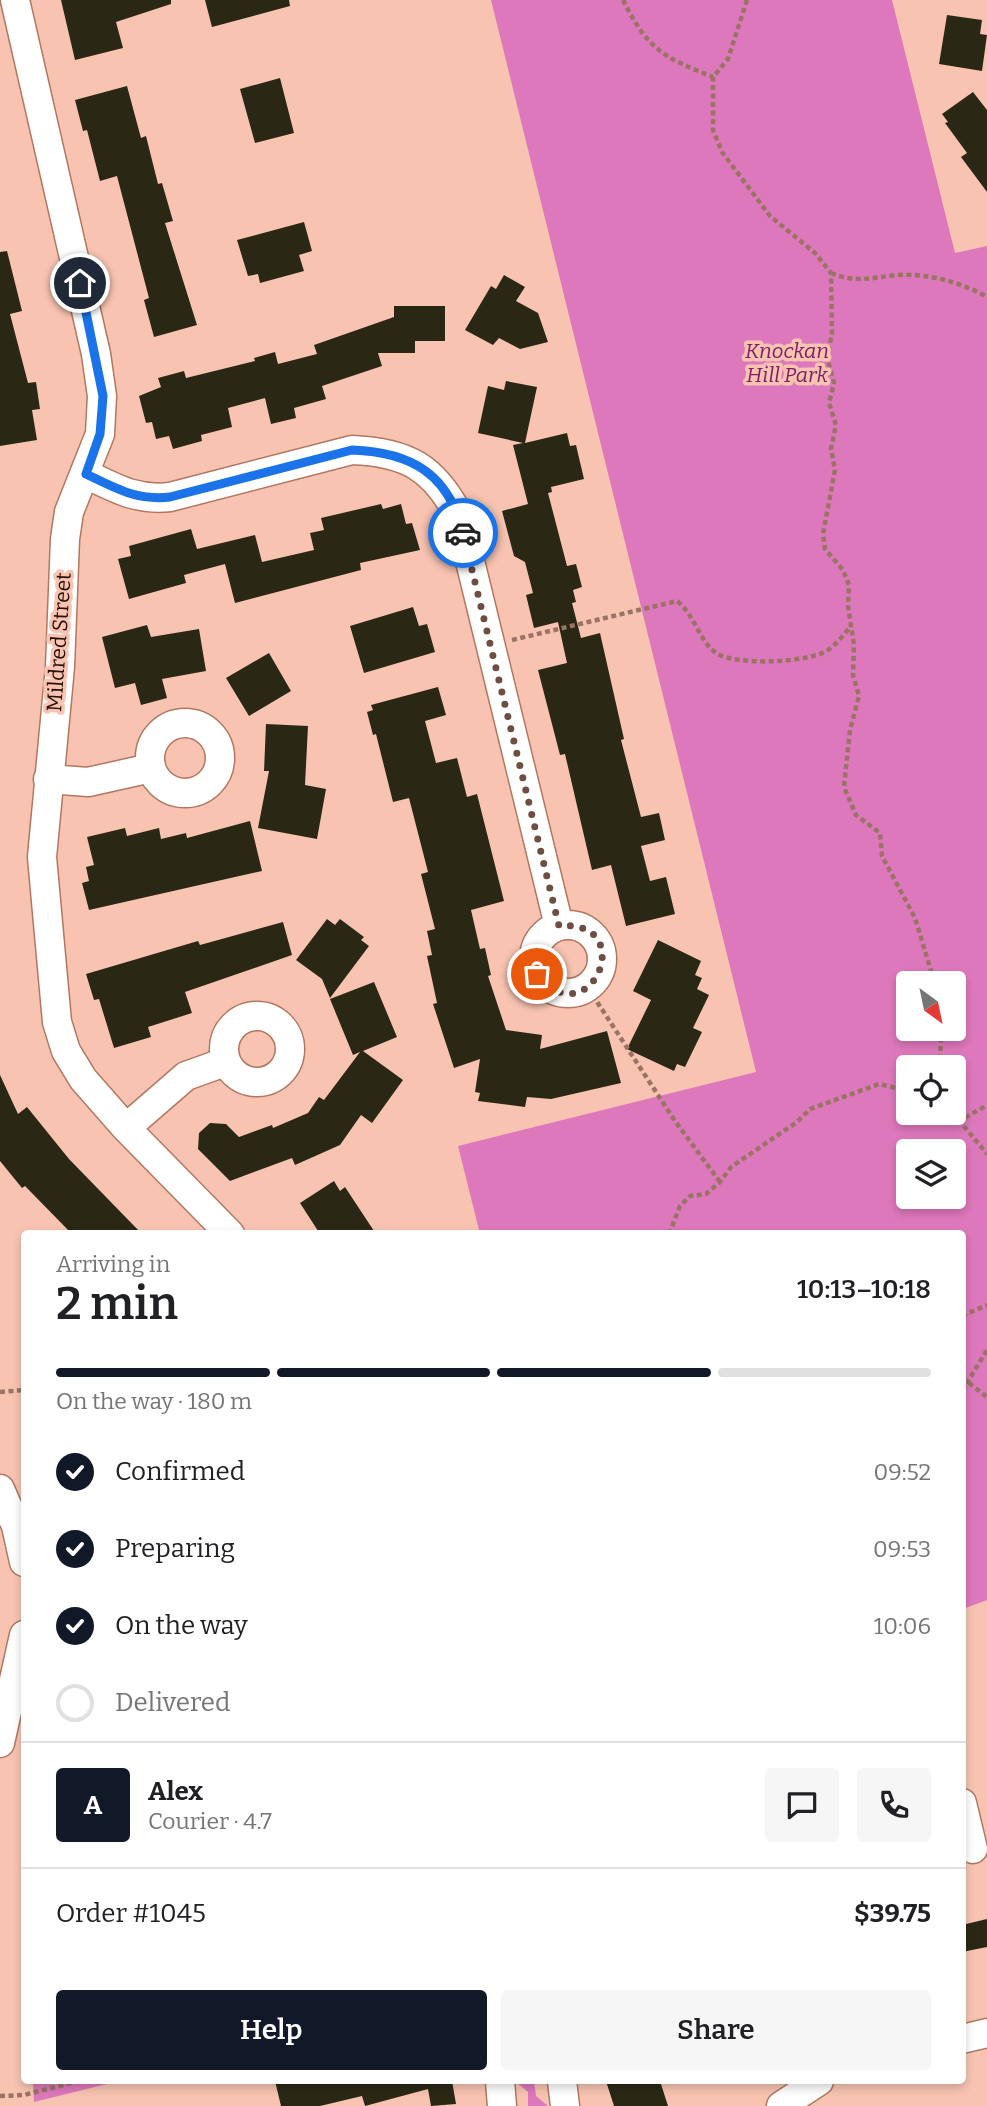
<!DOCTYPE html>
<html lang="en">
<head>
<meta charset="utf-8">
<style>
	:root { --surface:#fff; --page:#f6f6f6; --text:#202124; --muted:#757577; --line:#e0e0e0; --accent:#111827 }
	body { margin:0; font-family:Bitter,serif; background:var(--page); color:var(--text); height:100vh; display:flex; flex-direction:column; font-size:26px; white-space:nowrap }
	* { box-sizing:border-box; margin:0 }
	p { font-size:23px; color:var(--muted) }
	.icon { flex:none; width:38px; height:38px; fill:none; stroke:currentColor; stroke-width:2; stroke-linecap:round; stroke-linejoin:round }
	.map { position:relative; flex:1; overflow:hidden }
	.panel { position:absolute; left:21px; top:1230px; width:945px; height:854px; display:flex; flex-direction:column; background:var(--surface); border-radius:7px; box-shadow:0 4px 10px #0003 }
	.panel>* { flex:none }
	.needle { width:46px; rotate:147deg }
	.fabs { position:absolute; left:896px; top:971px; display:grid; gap:14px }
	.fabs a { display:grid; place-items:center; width:70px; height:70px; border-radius:7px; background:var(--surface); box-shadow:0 4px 10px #0003; font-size:35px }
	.pin { position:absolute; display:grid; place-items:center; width:60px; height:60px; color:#fff; margin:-30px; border:4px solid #fff; border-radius:50%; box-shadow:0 2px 7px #0007 }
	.courier { position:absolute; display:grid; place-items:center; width:70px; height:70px; margin:-35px; border:5px solid #1a73e8; border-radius:50%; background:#fff; color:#222; box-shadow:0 2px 9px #0007 }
	.overview em { font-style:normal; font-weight:600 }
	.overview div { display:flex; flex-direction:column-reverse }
	.overview { display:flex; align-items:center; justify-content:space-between; height:119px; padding:0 35px }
	h1 { font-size:46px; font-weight:600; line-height:52px }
	.bar { display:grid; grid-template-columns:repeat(4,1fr); gap:10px 7px; align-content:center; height:84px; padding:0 35px }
	.bar i { height:9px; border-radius:5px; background:var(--line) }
	.bar .selected { background:var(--accent) }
	.bar p { grid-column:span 4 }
	.line { display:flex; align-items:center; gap:18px; padding:0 35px; border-top:2px solid var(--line) }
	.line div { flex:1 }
	.round { display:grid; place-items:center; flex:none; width:74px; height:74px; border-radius:7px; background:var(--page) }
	ol { padding:0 35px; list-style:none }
	li { display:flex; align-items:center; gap:21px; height:77px }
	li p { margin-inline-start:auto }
	li .icon { padding:7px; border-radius:50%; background:var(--accent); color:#fff; stroke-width:4 }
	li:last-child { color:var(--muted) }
	li i { width:38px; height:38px; border:4px solid var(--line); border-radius:50% }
	.primary-button { display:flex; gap:14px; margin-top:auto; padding:14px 35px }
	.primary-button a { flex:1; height:80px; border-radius:7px; background:var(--accent); color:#fff; font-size:28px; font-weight:600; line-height:80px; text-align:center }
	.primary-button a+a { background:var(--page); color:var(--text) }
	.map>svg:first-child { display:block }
	.green { fill:#de78bc; fill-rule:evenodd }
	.building { fill:#2a2815 }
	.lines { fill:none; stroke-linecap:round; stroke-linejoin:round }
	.minor-casing { stroke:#b27760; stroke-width:31 }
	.path { stroke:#9a7365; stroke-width:4.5; stroke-dasharray:5 3.5; stroke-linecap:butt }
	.minor { stroke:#fff; stroke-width:28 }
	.done { stroke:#6e4e42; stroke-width:7; stroke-dasharray:0 12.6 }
	.route { stroke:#1a73e8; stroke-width:9 }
	.labels { text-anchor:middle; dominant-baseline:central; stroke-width:7; stroke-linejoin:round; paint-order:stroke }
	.park-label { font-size:21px; font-style:italic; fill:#801f65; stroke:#f8c4b1 }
	.street-label { font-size:21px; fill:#240e06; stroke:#f8c4b1 }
</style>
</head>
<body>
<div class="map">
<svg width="987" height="2106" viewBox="0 0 987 2106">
	<rect width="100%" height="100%" fill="#f8c4b1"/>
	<path class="green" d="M491,0H892L955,253L987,246V1600L963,1609L962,1234H480L458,1146L756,1072ZM908,984H954V1029H908ZM908,1068H954V1113H908ZM908,1152H954V1197H908Z
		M33,2081H119L34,2102Z
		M515,2081H534L536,2096L548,2106H528V2092Z"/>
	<path class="building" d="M61,0H171V4L116,22L123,48L75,60Z
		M205,0H289L290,6L212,27Z
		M947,15L982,20L980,34L987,35L982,71L939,64Z
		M280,78L294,133L255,143L240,89Z
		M127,86L141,138L146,136L158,184L162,183L173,221L165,223L197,325L154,337L144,300L149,298L117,176L100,181L87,130L83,131L75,100Z
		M973,92L987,110V192L961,157L967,153L945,123L948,122L942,114Z
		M304,222L312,251L299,255L304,271L260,283L258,274L248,276L237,240Z
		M7,251L22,311L10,314L28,383L36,382L40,409L32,410L37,440L0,446V252Z
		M504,275L525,287L516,301L538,313L548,342L520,349L499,338L493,345L465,330L491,286L496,289Z
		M394,306H445V341H415V353H378L382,366L322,386L326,399L294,408L296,418L271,424L265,398L228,408L232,427L201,435L202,441L173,449L169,436L156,439L152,422L146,423L139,396L161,387L158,378L184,371L186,378L255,361L254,358L275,352L278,364L317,354L314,345L394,317Z
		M506,381L537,387L525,443L567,433L570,446L576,445L584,479L551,487L552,492L548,493L567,566L576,564L582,587L573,590L576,602L572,603L581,638L600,633L624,739L621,740L641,817L659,813L665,840L641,846L650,881L666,877L675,914L626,926L611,865L592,870L565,754L560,755L538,670L567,663L558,622L534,628L526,595L533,593L525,562L514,556L502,511L528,504L513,445L523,443L478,433L488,386L504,390Z
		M381,504L383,509L401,504L406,524L412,523L420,550L360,563L361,570L235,603L225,564L184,575L186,583L129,599L118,559L131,556L129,546L191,529L197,549L255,535L262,562L314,550L310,533L324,530L321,518Z
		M413,607L419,626L427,624L435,652L364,673L350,626Z
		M147,625L151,637L199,629L206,671L162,679L167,698L141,705L135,683L115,688L102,637Z
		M269,653L291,691L249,716L226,678Z
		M438,687L446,715L425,721L436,763L457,758L467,797L477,794L504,901L471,910L480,949L485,948L491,975L488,976L506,1030L542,1035L540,1049L607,1031L621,1083L551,1099L527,1097L525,1107L478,1101L480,1093L475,1092L480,1059L454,1068L433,1004L437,1003L427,956L432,955L427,931L435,929L421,874L428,872L409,798L393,802L376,734L373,735L367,712L373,710L371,705Z
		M266,724L308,726L305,785L326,789L317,839L258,828L269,771H264Z
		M250,821L262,871L89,910L82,883L89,881L86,867L94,865L87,837L125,828L127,836L159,828L161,839L186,833L187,838Z
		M327,919L335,925L340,919L364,937L361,940L369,946L330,998L322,979L296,960Z
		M283,922L292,955L185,992L192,1013L148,1027L151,1037L114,1048L99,999L94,1000L86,974L198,941L200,945Z
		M658,940L701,961L695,975L702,978L697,989L709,995L693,1028L702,1032L685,1067L677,1064L674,1071L627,1049L651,1000L633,991Z
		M374,982L397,1037L363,1051L403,1080L372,1123L361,1115L340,1145L295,1165L292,1158L230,1181L198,1149L199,1133L210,1123L226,1124L239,1137L272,1125L273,1128L308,1113L319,1097L324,1100L360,1052L353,1055L330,999Z
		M0,1075L18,1114L27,1107L69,1159L142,1234H72L25,1186L22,1188L0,1161Z
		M334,1181L340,1191L345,1187L376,1234H320L300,1203Z
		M987,1919V1947L962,1952V1925Z
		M275,2081H452L456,2104L431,2106L428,2089L365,2106L362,2096L320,2106H281Z
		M606,2081H660L668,2106H614Z"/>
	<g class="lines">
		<g class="minor-casing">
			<path id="minor" d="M15,0L96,354L102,396L100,434L69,512L65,539L60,667L42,857L57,1022L66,1051L83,1079L126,1128L230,1234
				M86,474C115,488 137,501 170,497L352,450C406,452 434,467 459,516L559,926
				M150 758a35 35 0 1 1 70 0a35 35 0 1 1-70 0Z
				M48,779L88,782L151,768
				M534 959a34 34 0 1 1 68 0a34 34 0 1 1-68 0Z
				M224 1049a33 33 0 1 1 66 0a33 33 0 1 1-66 0Z
				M126,1128L186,1076L225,1062
				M0,1489L16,1526L24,1562
				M0,1743L24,1635
				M962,1803L973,1849
				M962,2039L987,2033
				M500,2081L502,2106
				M562,2081L565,2106
				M781,2106L819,2081"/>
		</g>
		<path class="path" d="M623,0C648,50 663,57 713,77
			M747,0L728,59L713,77V130L722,152L770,216L815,253L831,273L832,334L827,357L834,383L829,403L836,425L831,449L835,470L823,534L825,549L843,570L849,585L848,606L854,645L853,675L859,696L850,730L844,787L856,815L880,833L882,856L915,918L935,984
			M831,273C854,283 872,278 896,275C927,273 961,282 987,297
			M512,640L677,601C695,615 699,641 716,653C735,666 809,663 828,650C837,644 844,634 851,626
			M588,988L675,1121L720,1182
			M940,1068L941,1029
			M953,1113L987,1154
			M958,1122L987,1105
			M669,1234L680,1206L690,1196L706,1194L720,1182L731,1167L797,1122L810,1109L879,1084L908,1091
			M962,1316L987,1305
			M969,1383L987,1397
			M962,1391L987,1350
			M0,1392L24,1390
			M0,2096L24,2095L79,2081"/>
		<use href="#minor" class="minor"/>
	</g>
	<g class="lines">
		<path class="done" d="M463,533L559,926C642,919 589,1040 537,974"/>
		<path class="route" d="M80,283L103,396L100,434L86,474C115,488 137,501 170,497L352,450C411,452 449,474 463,533"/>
	</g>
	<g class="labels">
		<g class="park-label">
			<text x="787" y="351">Knockan<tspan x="787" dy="24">Hill Park</tspan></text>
		</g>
		<g class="street-label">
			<text transform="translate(59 642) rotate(-86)">Mildred Street</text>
		</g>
	</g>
</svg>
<div class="fabs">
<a><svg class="needle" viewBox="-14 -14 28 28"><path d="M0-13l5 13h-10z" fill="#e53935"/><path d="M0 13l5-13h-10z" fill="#757577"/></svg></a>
<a><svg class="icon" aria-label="locate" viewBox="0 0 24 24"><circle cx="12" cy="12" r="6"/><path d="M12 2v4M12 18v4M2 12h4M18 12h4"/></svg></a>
<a><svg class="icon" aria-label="layers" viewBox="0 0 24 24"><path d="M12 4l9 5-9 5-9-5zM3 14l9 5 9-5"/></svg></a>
</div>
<div class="pin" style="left:537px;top:974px;background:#ea580c"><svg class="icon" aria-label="bag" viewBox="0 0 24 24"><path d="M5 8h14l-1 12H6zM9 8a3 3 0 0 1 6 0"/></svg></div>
<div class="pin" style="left:80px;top:283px;background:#1f2937"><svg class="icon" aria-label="home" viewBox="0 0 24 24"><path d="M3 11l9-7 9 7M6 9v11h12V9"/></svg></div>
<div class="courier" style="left:463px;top:533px"><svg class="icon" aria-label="car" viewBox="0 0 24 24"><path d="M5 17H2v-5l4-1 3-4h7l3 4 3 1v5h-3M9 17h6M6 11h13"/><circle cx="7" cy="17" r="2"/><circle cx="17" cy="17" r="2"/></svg></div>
<section class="panel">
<div class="overview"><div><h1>2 min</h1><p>Arriving in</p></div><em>10:13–10:18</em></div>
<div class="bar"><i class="selected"></i><i class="selected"></i><i class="selected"></i><i></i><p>On the way · 180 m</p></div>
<ol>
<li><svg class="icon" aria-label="check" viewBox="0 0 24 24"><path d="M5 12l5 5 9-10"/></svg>Confirmed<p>09:52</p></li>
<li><svg class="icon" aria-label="check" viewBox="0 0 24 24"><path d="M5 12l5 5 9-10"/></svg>Preparing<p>09:53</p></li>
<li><svg class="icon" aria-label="check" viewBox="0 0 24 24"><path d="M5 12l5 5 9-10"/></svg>On the way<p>10:06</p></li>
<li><i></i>Delivered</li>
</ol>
<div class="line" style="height:126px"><b class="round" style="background:var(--accent);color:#fff">A</b><div><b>Alex</b><p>Courier · 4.7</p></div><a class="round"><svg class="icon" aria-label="chat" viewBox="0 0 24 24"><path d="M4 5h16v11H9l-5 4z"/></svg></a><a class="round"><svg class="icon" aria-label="phone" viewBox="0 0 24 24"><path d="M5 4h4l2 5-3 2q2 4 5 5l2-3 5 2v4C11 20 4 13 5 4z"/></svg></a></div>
<div class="line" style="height:91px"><div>Order #1045</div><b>$39.75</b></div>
<div class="primary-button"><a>Help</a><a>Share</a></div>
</section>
</div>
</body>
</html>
